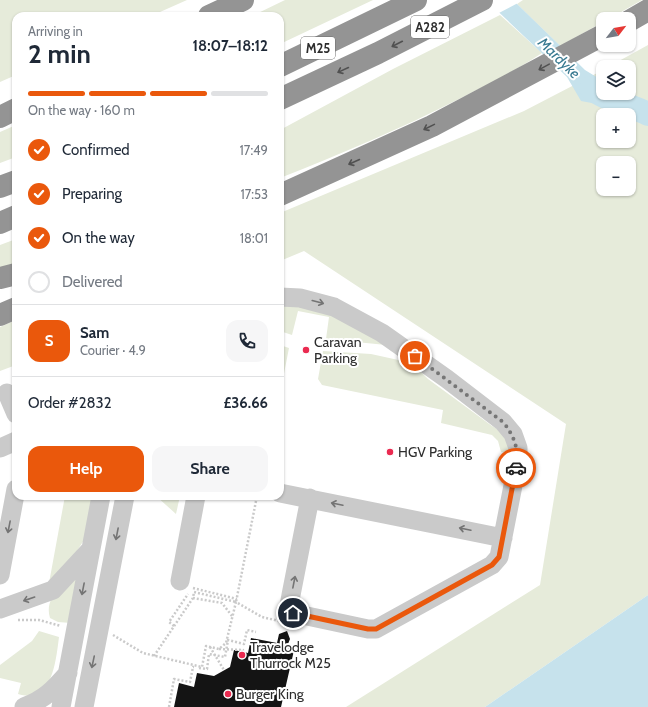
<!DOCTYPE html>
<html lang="en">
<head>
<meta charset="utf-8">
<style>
	:root { --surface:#fff; --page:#f6f6f7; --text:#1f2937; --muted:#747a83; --line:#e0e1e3; --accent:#ea580c }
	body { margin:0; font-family:Cabin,sans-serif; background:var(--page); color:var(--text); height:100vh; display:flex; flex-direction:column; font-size:15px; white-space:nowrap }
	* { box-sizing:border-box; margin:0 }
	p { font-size:13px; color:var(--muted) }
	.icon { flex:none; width:22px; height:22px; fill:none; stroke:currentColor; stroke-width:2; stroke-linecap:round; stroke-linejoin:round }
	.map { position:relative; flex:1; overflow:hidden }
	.details { position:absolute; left:12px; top:12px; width:272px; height:488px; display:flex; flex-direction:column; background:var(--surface); border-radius:12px; box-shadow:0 1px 3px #0004 }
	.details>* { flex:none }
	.needle { width:26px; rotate:59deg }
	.tools { position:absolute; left:596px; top:12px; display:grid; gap:8px }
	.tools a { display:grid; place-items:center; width:40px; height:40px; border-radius:8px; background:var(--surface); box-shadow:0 1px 3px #0004; font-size:20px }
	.pin { position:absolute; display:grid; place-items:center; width:34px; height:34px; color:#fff; margin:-17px; border:2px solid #fff; border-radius:50%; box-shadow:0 1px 4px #0007 }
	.courier { position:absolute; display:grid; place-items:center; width:40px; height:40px; margin:-20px; border:3px solid #ea580c; border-radius:50%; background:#fff; color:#222; box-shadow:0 1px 5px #0007 }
	.summary em { font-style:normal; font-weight:700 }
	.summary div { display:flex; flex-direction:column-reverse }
	.summary { display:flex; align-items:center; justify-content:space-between; height:68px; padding:0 16px }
	h1 { font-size:26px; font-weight:700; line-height:30px }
	.bar { display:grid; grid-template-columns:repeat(4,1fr); gap:6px 4px; align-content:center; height:48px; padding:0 16px }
	.bar i { height:5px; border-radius:3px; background:var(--line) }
	.bar .on { background:var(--accent) }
	.bar p { grid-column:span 4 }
	.line { display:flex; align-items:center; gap:10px; padding:0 16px; border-top:1px solid var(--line) }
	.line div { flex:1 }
	.round { display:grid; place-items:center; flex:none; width:42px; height:42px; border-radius:12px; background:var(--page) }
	ol { padding:0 16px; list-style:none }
	li { display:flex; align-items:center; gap:12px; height:44px }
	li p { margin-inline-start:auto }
	li .icon { padding:4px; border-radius:50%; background:var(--accent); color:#fff; stroke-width:4 }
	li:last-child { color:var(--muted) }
	li i { width:22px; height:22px; border:2px solid var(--line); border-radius:50% }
	.button { display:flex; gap:8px; margin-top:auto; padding:8px 16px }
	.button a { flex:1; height:46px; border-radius:12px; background:var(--accent); color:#fff; font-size:16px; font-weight:700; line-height:46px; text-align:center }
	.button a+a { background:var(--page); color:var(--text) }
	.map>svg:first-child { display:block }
	.green { fill:#e6ebda; fill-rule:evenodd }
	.water { fill:#c6e2ec }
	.pier { fill:#fff }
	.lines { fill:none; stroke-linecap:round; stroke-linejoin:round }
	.river { stroke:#c6e2ec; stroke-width:24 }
	.building { fill:#141414 }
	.path { stroke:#cacaca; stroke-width:2.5; stroke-dasharray:2 2; stroke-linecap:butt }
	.minor { stroke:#cacaca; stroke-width:19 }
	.highway { stroke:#949494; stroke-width:22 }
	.path-bridge { stroke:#cacaca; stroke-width:2.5; stroke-dasharray:2 2; stroke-linecap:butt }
	.oneway { stroke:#515151 }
	.oneway2 { stroke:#747474 }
	.done { stroke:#767676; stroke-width:4; stroke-dasharray:0 7.2 }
	.route { stroke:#ea580c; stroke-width:5 }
	.poi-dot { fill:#ea2a50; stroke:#fff; stroke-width:1.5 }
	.labels { text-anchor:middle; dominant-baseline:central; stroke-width:4; stroke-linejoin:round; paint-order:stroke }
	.shield { fill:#fff; stroke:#6c6c6c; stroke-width:1 }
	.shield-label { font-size:13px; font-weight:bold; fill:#2d2d2d }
	.poi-label { font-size:14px; fill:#2d2d2d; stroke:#fff; text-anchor:start }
	.water-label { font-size:15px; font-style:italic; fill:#397a91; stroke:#fff }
</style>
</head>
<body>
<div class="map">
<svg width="648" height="707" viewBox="0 0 648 707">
	<rect width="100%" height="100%" fill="#fff"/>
	<path class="green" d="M0,0H187L151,16H16V75L0,82Z
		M285,0H373L280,44V16H252Z
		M523,0H642L609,19H603V22L560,46L517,4Z
		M500,15L542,53C515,71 487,85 459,99C400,129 341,154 280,178V130L393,69Z
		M648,45V595L485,707H346L540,585L566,424L304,251L280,261V213L524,111L603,70V93H629V67H608ZM603,115H629V141H603ZM603,163H629V189H603Z
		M16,125V157L0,163V132Z
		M16,239V264L0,268V245Z
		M280,304L326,311L386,345L326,339L329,317L298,311L292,335L280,331Z
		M16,320V365L0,371V327Z
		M280,345L289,348L280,394Z
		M323,351L371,354L412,363L428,379L492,426C507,433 510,446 510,461L506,453L501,452L498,441L492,435L441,423L443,410L322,385L318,379Z
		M65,496H96L90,531L67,566L49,583Z
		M156,496H180L176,514Z
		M81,568L71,623L58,622L50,618C43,596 67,582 81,568Z
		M39,631L59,637C56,659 53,705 18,694L21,683L0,678V665L32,641Z"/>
	<path class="water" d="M486,0H513L585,70L603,81V93H624L626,95L613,107L581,101L567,77Z
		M648,595V707H485Z"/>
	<path class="pier" d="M484,0H515L518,3L497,14Z"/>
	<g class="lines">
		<path class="river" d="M591,88C603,99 631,105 648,114"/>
	</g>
	<path class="building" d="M287,631L290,639L288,644L295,646L281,707H174L179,683L194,687L197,673L214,676L230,667L234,650L248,653L251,638L277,643L279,634Z"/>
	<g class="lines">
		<path class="path" d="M193,588L237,599
			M232,616L222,603L193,598L194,592L236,602L257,496
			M18,620H39L61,626
			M174,626L169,622L188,594
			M113,635L143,653L202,667L206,646L219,649L226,643L236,602L262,617L279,621
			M154,656L193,598
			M199,668L207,669L209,654L225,657L228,640L244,644L247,630L256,632
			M169,707L174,679L190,682L193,667H194"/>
		<path class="minor" d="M280,297L300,298L334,307L382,333L447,379L503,422L513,434L518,448V460L499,557L492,565L376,629H368L293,613L289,606L291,595L310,498
			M7,393L16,414
			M0,448L16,441
			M280,493L503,538
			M0,575L16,489
			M180,581L196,496
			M0,609L53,590L91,549
			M24,707C45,699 53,690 68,673
			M61,707L101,496
			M84,707L125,496"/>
		<path class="highway" d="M209,16L243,0
			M629,21L648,10
			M280,66L416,0
			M280,99L378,53L482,0
			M0,117L16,109
			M0,187L16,181
			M280,195L432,126L603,35
			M0,223L16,216
			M0,278L16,274
			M0,315L16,308"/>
		<path class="path-bridge" d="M210,647L224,670
			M219,649L243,650L242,652"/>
	</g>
	<defs><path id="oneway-shaft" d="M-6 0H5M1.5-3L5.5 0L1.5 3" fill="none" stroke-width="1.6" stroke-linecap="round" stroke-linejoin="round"/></defs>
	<g class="oneway">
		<use href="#oneway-shaft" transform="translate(397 44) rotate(153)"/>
		<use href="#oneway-shaft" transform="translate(544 67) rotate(151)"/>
		<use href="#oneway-shaft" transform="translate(343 70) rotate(155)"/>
		<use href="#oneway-shaft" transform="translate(429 127) rotate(154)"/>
		<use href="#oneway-shaft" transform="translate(354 162) rotate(156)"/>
	</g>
	<g class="oneway2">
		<use href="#oneway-shaft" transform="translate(318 302) rotate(15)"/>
		<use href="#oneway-shaft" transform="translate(337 504) rotate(-168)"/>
		<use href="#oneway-shaft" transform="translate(9 527) rotate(101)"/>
		<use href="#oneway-shaft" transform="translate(465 529) rotate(-168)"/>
		<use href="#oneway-shaft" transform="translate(117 534) rotate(101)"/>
		<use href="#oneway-shaft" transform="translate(294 582) rotate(-79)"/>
		<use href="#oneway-shaft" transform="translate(83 589) rotate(101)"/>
		<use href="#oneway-shaft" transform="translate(29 599) rotate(161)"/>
		<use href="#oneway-shaft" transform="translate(93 662) rotate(102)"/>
	</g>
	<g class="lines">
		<path class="done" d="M415,356L503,422C515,437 519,449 516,468"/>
		<path class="route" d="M293,613L368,629H376L492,565L499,557L516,468"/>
	</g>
	<g class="poi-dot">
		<circle cx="306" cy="350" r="4"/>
		<circle cx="390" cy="452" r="4"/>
		<circle cx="242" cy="655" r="4"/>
		<circle cx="228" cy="694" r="4"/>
	</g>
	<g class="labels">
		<g class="shield">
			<rect x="411" y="16" width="38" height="22" rx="3"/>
			<rect x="301" y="37" width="34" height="22" rx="3"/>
		</g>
		<g class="shield-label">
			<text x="430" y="27">A282</text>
			<text x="318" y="48">M25</text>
		</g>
		<g class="poi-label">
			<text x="314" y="342">Caravan<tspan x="314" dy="16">Parking</tspan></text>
			<text x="398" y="452">HGV Parking</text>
			<text x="250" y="647">Travelodge<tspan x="250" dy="16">Thurrock M25</tspan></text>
			<text x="236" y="694">Burger King</text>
		</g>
		<g class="water-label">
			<text transform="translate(559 58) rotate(44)">Mardyke</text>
		</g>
	</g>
</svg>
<div class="tools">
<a><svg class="needle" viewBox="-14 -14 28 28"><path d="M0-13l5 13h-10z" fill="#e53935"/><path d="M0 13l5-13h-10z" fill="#747a83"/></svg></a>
<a><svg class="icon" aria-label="layers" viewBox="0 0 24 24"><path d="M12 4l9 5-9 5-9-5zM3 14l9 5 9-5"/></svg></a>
<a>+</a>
<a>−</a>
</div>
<div class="pin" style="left:415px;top:356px;background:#ea580c"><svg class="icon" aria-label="bag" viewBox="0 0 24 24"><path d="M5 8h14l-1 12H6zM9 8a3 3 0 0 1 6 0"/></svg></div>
<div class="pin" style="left:293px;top:613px;background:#1f2937"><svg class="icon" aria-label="home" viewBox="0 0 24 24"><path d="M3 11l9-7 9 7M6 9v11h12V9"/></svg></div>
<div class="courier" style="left:516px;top:468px"><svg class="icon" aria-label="car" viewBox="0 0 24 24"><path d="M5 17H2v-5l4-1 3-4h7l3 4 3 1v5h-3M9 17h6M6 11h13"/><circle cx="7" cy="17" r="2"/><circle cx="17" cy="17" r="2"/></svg></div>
<section class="details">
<div class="summary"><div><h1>2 min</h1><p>Arriving in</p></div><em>18:07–18:12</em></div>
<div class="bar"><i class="on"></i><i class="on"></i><i class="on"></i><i></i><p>On the way · 160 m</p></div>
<ol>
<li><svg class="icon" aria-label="check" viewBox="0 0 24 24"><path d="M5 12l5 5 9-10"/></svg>Confirmed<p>17:49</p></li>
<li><svg class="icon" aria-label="check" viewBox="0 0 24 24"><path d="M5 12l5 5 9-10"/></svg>Preparing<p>17:53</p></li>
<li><svg class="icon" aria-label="check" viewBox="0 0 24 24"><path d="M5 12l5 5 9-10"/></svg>On the way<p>18:01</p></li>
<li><i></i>Delivered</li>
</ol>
<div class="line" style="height:72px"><b class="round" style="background:var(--accent);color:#fff">S</b><div><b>Sam</b><p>Courier · 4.9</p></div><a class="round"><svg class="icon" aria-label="phone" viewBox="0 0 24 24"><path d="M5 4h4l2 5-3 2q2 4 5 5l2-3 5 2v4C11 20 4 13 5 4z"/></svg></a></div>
<div class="line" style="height:52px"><div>Order #2832</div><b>£36.66</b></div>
<div class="button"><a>Help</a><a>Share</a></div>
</section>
</div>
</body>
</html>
